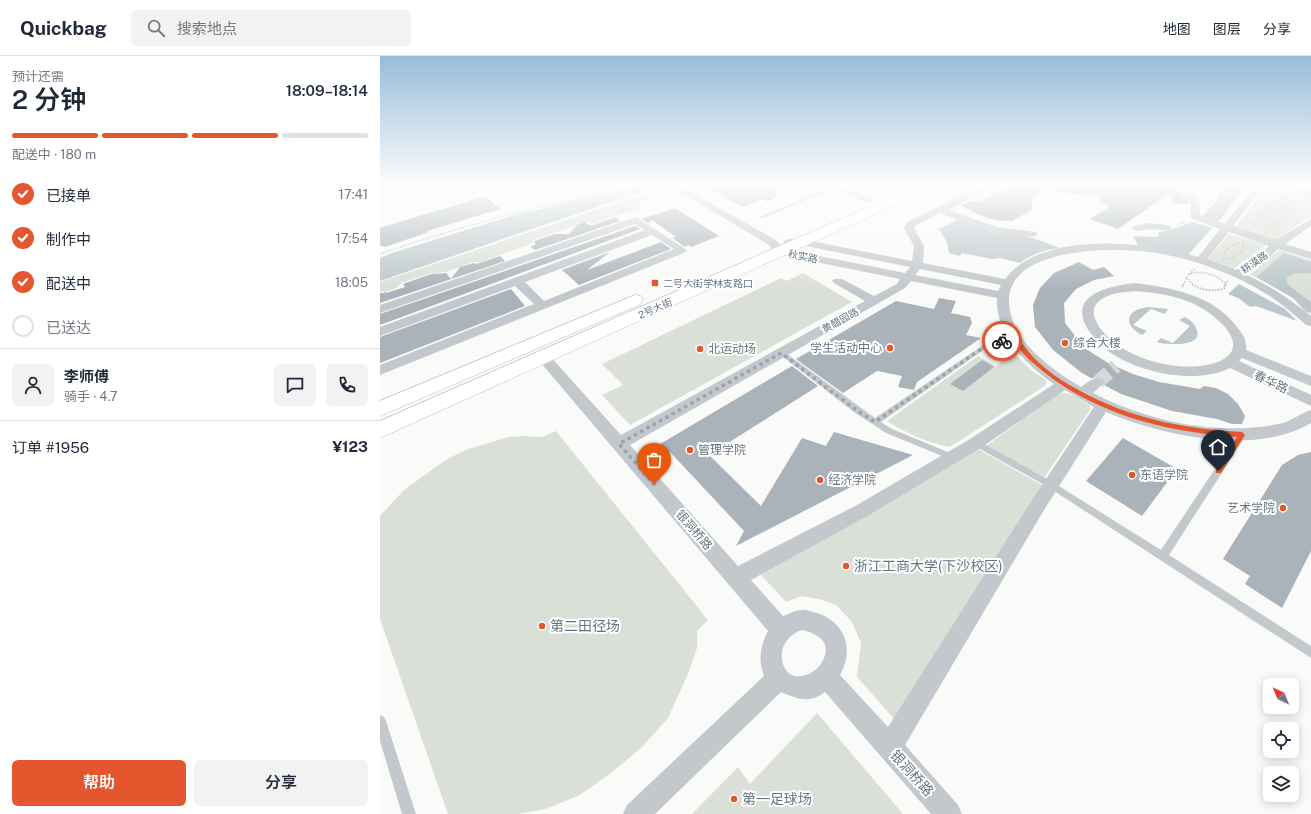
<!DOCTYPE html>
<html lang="zh">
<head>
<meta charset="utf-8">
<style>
	:root { --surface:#fff; --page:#f2f2f3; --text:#1f2937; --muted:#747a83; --line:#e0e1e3; --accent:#e4572e }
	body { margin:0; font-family:"Public Sans","Noto Sans SC",sans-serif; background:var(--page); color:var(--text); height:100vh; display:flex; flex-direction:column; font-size:15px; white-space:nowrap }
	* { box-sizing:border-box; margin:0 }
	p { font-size:13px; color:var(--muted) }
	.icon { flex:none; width:22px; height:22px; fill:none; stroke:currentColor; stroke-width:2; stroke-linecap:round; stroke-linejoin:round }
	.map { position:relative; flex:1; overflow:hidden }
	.sheet { display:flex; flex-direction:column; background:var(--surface); width:380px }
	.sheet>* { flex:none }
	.needle { width:26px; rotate:316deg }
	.fabs { position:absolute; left:883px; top:622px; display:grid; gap:8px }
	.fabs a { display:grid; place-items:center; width:36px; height:36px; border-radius:6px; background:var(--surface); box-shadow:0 2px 10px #0003; font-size:20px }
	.pin { position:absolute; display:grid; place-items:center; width:34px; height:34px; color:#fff; margin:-41px -17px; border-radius:50% 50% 50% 0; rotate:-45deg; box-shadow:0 0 4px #0007 }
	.pin .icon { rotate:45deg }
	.courier { position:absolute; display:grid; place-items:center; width:40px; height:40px; margin:-20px; border:3px solid #e4572e; border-radius:50%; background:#fff; color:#222; box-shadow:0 1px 5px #0007 }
	.headline em { font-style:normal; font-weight:600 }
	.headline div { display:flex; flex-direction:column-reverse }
	.headline { display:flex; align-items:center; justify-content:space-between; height:68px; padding:0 12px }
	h1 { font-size:26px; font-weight:600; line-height:30px }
	.bar { display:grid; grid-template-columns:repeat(4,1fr); gap:6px 4px; align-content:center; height:48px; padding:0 12px }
	.bar i { height:5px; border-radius:3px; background:var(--line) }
	.bar .active { background:var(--accent) }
	.bar p { grid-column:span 4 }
	.line { display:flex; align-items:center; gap:10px; padding:0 12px; border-top:1px solid var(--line) }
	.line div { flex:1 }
	.round { display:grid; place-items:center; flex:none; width:42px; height:42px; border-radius:6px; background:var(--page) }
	ol { padding:0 12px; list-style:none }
	li { display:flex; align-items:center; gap:12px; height:44px }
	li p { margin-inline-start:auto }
	li .icon { padding:4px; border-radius:50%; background:var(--accent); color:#fff; stroke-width:4 }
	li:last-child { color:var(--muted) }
	li i { width:22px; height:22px; border:2px solid var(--line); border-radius:50% }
	.cta { display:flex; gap:8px; margin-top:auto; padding:8px 12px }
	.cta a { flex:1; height:46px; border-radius:6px; background:var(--accent); color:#fff; font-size:16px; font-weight:600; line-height:46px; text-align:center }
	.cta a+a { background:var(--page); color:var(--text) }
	header { display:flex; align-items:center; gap:24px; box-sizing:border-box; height:56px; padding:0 20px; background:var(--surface); border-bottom:1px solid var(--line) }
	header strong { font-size:19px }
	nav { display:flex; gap:22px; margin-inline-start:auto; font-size:14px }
	.search { width:280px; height:36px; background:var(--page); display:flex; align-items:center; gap:10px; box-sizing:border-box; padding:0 14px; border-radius:6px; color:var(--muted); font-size:15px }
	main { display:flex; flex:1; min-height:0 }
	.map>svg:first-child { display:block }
	.green { fill:#dadfd7 }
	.water { fill:#bbc7cb }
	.building { fill:#aab3b9 }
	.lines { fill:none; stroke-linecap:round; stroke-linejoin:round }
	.street-tunnel { stroke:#d5d9db; stroke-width:14; stroke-dasharray:14 6; stroke-linecap:butt }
	.secondary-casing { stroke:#b3babf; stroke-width:1 }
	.primary-casing { stroke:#b5babe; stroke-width:1 }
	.path-far1 { stroke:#bbbfc2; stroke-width:1.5; stroke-dasharray:1.5 1.5; stroke-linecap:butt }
	.path { stroke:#bbbfc2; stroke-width:2; stroke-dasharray:1.5 1.5; stroke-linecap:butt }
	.lane { fill:#c3c8cc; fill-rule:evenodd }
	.street { fill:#c3c8cc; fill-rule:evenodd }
	.secondary { fill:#fff; fill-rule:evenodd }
	.primary { fill:#fff; fill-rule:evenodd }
	.route { fill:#e4572e }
	.done { stroke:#99a4ac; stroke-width:4; stroke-dasharray:0 7.2 }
	.poi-dot { fill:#e4572e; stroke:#fff; stroke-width:1.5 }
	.labels { text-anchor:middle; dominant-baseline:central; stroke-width:4; stroke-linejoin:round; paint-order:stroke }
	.far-street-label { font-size:10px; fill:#657683; stroke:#fff }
	.far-poi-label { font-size:10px; fill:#657683; stroke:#fff; text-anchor:start }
	.poi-label { font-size:12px; fill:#657683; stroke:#fff; text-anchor:start }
	.street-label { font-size:12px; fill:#657683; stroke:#fff }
	.near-poi-label { font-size:14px; fill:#657683; stroke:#fff; text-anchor:start }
	.near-street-label { font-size:14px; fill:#657683; stroke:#fff }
</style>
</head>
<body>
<header>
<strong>Quickbag</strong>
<div class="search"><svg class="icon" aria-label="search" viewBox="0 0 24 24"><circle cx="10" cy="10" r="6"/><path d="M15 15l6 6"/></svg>搜索地点</div>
<nav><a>地图</a><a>图层</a><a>分享</a></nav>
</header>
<main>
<section class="sheet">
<div class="headline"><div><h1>2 分钟</h1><p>预计还需</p></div><em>18:09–18:14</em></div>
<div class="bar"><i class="active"></i><i class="active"></i><i class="active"></i><i></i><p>配送中 · 180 m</p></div>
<ol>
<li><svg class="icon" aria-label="check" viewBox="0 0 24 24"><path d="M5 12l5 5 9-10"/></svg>已接单<p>17:41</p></li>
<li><svg class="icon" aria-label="check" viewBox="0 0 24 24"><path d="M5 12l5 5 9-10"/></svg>制作中<p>17:54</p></li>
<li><svg class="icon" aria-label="check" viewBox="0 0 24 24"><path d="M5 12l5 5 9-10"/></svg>配送中<p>18:05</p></li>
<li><i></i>已送达</li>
</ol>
<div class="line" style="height:72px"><a class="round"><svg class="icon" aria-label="person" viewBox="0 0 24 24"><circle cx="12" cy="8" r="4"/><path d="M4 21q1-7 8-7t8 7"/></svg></a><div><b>李师傅</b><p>骑手 · 4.7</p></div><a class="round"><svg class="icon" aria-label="chat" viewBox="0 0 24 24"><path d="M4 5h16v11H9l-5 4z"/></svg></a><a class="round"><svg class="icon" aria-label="phone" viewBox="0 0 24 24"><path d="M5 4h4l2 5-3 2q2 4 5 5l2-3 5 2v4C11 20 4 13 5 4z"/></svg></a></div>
<div class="line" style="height:52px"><div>订单 #1956</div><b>¥123</b></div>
<div class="cta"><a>帮助</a><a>分享</a></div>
</section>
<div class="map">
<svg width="931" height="758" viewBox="0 0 931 758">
	<rect width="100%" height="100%" fill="#fafaf8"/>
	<path class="green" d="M888,129L931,139V160L893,185L855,172Z
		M267,137L273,142L260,146L259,152L212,168L206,166L153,184L151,188L100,206H93L66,216L51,217L21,227C18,233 7,236 0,236V226Z
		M849,178L886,189L852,214L826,205Z
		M899,194L931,204V206L904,197L876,221L870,219Z
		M423,217L472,246L250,369L222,339L243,329L222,308L401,222L407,225Z
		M931,217V246L907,228V222L914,218Z
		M633,296L652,315L666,324V329L570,391C548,387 526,377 507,365L598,300L616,310Z
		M683,337C692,337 702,344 710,350V354L664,422L606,390L676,339Z
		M176,375L328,564L317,575V592L308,618L288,662L261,692L231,717L200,739L166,753L138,758H68L0,563V460L24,434L67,403L86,394L128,381L143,380L162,381Z
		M598,393L662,429L515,664L477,621L481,587L472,566L456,549L439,543L422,540L406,546L381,519Z
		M437,657L523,758H312L358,711L370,728Z"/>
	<path class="water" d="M253,129H281L0,225V202L12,197L128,161Z
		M843,129H867L838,166L822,161L837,144Z
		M577,164L615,177L653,182L680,192C665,193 652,198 640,207L620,202L612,203L582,197L580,200L569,197L567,186L559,173Z
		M813,166L832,172L808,199L758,189L753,180L775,181L778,180L779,176L787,175Z
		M904,197L931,206V217L914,218L907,222V228L931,246V257L926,256L913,242L876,221Z
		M859,228L905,253L917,265L876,250C868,252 867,248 861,244C858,241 852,240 848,238Z
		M768,251L788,253L785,258L771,253L753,269L767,275L762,279C742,268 746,254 768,251Z
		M805,261C810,264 814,267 816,272C826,292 786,289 777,286L781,282L793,287L810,270L799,264Z"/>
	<path class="building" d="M321,129H392L397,141L387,146L383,143L363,151Z
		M633,129H667L655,138L652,143V154L632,165L616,164L605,161L595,157L581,149L590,145H600Z
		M678,129H791L807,143L809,148L795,147L788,138L738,173L710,163L729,151L717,141L712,138L704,139L677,136Z
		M105,140L120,153L47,175L49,176L5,191L0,189V172Z
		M295,152L339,180L311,191L308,189L305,191L292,182L296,181L272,164L268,167L262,163Z
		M236,161L240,165L155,194L150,191L156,188L154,185L175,178H189L197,169L205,166L210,170Z
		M255,170L260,173L0,269V258Z
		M281,186L291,193L199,229L182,214L230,196L207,214Z
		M120,200L125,205L0,247V237H6L25,231L23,228L51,218L66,217L71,223L80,211L94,207L96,208Z
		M699,206L713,214L724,211L734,220L714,224L696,233L684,247L685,267L695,280L709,295L730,308L753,318L779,326L820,333L824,330L836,332L848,338L858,348L865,360L862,368H852L837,363L792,355L741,338L724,329L726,326L723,322H711L702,317L673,294L655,271L653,249L660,232L674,217Z
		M131,233L145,250L0,307V281Z
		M559,242L576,245L571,257L590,261L592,267L586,279L601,282L537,326L534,334L518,331L522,320L497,315L463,337L416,303L516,245L554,253Z
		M602,304L614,311L583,335L570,328Z
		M412,310L438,330L329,399L381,450L422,382L446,390L454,376L533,399L356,490L364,475L290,396L275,391Z
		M743,382L797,413L762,460L706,425Z
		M931,396V495L902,552L865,528L870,520L843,503L902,409L918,399Z"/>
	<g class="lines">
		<path class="street-tunnel" d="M718,326L736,310"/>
		<g class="secondary-casing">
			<path id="secondary" d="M17,129H37L35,132L0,141V133Z"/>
		</g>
		<g class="primary-casing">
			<path id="primary" d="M539,129H555L553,132L0,382V365Z
				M255,239L261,240L263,244L261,248L0,360V345Z"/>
		</g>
		<path class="path-far1" d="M817,129L824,133L831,142L826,153
			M893,147L911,156
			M889,149L908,159
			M884,153L905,162
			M880,156L900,165
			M878,160L903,172
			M797,169L807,166
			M875,171C876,153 893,146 908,141
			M883,173C898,169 908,161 915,147L913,141
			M0,198C80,170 162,150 245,129
			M847,203L853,202L863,194V187
			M844,204V196L851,190L860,187
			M809,218L815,213
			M803,229L807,221
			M813,229L807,221L809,218C822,214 835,218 845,227V229
			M846,229L848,223"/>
		<path class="path" d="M812,228C822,235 834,236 845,232V228
			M845,230L846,228
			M802,231L804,228
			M5,236L9,241"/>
		<path class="lane" d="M455,130L459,131L383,162L379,161Z
			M634,280L636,281V283L609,290L501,366L512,373L575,399L576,401L575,403L572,404L506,377L474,356L398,297L401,295H403L495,362L605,288Z
			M862,376L865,377L866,379L865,381L789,499L931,590V602L668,431L593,389L592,387L593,385H599L674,427L781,494L859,377Z
			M0,659L4,661L6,665L36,758H22L0,685Z"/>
		<path class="street" d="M288,129H298L396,184L404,193L525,217L530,211L421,189H408L403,186L408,183H421L532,205L534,190L524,172L527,166L604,129H615L614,131L568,154L617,171L656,176L657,178L656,180C631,186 584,167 560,157L535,170L534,172L544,190L543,207L625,223C662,174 766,185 818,201L840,173L812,163C809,158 812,152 810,147C808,138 799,135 795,129H804C815,137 822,145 820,159L845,168L876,129H885L853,170L895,184L931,163V170L905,188L931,196V203L898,193L886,205L865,218C890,230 910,243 931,260V270L926,269C914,258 902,248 888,239C855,218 814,203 776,197C739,191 630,189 629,244C629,257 634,271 641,281C656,302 679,318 701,331C708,326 714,320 723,323L725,326L713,337C769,366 841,381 903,367C913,364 921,357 931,354V367C875,400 783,380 726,356L664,454L525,689L578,749L582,758H551L445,636C430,648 417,643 401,636L275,758H243L247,749L384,620C378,603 380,591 388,575L156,301L158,298L163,297L168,298L241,379L485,245L454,227L452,225L454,223H462L494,240L517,228L520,223L396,198L388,188ZM849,176L889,190L878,201L856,214L827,203ZM540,213L621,229L618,235L535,219ZM531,225L617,242C615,278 647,310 674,328L590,383L477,449L358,510L250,389L525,232ZM685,334L714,351L652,444L508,671L460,619C476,591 463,563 433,556C429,555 425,553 421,554C415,554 409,558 403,560L371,524L489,459L602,391ZM422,574C439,578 453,587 442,606C434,621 409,628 403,608C398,593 408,578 422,574Z
			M448,129H459L491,142L493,144L488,147L485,146L449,131Z
			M896,129H910L931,134V140L897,131Z
			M256,161L307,194L306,196L0,319V309L154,248L135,230L0,280V271L265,174L255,168L0,257V249ZM272,179L294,193L164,245L145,226Z
			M768,167L787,169L792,172L787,175L772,173L757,175L752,172L753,170Z
			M755,227C793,232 833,239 857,271C863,278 867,285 866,294L931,320V330L862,302L859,305L931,339V350L850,312C816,329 758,317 728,295C720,289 714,282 709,275C685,239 729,230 755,227ZM755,235C782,237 811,242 832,259C880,297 837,314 797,310C777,308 756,301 739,290C728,283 704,260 718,246C728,237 742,236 755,235Z"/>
		<use href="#secondary" class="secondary"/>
		<use href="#primary" class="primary"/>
	</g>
	<linearGradient id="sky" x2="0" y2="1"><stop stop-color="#96bcdc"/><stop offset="0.55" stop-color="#fdfdfc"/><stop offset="1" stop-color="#fdfdfc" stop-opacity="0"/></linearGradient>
	<rect width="931" height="235" fill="url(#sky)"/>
	<path class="route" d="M634,280C642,285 648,296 655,303C663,311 676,321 686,327C743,361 797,372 862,376L865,379L841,417H836V413L857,381C784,376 709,357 653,307C645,301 639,292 633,284L622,287L619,285Z"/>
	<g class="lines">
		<path class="done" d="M274,428L239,388L401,297L476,354L495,366L607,289L622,285"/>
	</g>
	<g class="poi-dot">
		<rect x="271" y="223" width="8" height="8" rx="2"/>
		<circle cx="685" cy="287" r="4"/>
		<circle cx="510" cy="292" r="4"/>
		<circle cx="320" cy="293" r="4"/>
		<circle cx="310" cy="394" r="4"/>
		<circle cx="752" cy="419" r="4"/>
		<circle cx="440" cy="424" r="4"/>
		<circle cx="903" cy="452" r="4"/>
		<circle cx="466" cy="510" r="4"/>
		<circle cx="162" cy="570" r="4"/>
		<circle cx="354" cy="743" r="4"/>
	</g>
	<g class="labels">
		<g class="far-street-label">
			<text transform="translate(423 200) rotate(11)">秋实路</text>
			<text transform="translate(874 206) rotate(-35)">耕漠路</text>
			<text transform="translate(275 252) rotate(-24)">2号大街</text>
			<text transform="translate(460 264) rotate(-29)">黄醋园路</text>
		</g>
		<g class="far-poi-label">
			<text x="283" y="227">二号大街学林支路口</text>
		</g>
		<g class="poi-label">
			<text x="693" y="287">综合大楼</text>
			<text x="502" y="292" text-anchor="end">学生活动中心</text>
			<text x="328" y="293">北运动场</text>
			<text x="318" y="394">管理学院</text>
			<text x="760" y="419">东语学院</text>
			<text x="448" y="424">经济学院</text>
			<text x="895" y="452" text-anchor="end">艺术学院</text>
		</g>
		<g class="street-label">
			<text transform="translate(891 326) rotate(26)">春华路</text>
			<text transform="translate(314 474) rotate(49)">银洞桥路</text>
		</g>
		<g class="near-poi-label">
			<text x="474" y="510">浙江工商大学(下沙校区)</text>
			<text x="170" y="570">第二田径场</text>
			<text x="362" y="743">第一足球场</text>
		</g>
		<g class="near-street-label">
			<text transform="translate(532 717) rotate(48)">银洞桥路</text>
		</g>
	</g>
</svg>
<div class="fabs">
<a><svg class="needle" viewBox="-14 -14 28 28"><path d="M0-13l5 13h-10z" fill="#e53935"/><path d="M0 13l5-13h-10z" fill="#747a83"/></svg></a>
<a><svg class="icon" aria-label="locate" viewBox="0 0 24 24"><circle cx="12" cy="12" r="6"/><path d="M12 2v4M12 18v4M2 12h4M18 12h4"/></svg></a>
<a><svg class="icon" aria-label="layers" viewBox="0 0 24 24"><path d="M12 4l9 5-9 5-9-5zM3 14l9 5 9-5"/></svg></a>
</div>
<div class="pin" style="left:274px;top:428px;background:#ea580c"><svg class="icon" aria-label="bag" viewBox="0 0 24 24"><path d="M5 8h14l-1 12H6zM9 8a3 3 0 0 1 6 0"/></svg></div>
<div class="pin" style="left:838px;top:415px;background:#1f2937"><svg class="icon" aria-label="home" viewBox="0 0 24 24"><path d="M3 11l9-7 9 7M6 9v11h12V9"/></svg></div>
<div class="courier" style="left:622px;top:285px"><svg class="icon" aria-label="bike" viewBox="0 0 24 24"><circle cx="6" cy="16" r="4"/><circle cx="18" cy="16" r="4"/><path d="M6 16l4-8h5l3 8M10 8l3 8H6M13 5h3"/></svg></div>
</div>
</main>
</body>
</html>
